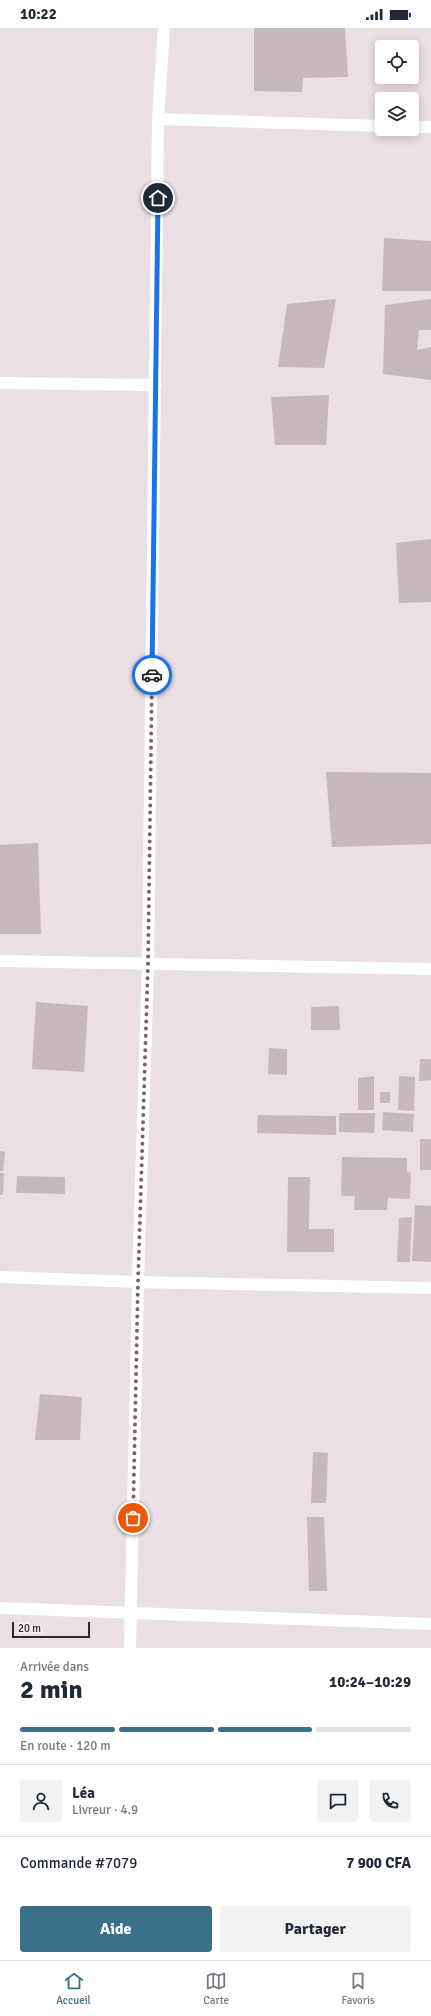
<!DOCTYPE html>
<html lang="fr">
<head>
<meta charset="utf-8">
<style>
	:root { --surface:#fff; --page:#f2f2f3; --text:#1f2937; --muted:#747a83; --line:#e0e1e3; --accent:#3b7188 }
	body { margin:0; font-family:Signika,sans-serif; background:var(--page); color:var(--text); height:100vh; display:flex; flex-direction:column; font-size:15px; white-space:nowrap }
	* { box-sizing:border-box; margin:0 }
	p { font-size:13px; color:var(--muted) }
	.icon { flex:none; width:22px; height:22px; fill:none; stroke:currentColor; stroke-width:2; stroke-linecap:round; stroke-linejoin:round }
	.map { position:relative; height:1620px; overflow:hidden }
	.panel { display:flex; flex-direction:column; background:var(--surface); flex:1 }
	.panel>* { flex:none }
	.tools { position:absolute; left:375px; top:12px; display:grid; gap:8px }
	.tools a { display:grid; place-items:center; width:44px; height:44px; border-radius:4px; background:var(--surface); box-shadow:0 2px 10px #0003; font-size:20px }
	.scale { position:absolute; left:12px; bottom:10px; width:78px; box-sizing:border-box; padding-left:4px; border:2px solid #392128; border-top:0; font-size:11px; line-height:14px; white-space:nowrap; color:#392128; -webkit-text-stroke:3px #f7f0f3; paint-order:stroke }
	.pin { position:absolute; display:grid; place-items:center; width:34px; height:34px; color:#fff; margin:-17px; border:2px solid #fff; border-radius:50%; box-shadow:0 1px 4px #0007 }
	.courier { position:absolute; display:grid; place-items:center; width:40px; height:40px; margin:-20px; border:3px solid #1a73e8; border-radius:50%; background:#fff; color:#222; box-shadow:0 1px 5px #0007 }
	.summary em { font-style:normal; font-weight:700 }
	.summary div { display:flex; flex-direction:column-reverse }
	.summary { display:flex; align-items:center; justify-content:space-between; height:68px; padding:0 20px }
	h1 { font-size:26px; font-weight:700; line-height:30px }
	.bar { display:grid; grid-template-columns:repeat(4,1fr); gap:6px 4px; align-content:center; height:48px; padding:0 20px }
	.bar i { height:5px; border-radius:3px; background:var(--line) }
	.bar .on { background:var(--accent) }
	.bar p { grid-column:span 4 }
	.line { display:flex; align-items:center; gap:10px; padding:0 20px; border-top:1px solid var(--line) }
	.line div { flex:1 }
	.round { display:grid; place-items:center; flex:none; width:42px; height:42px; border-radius:4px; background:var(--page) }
	.button { display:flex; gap:8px; margin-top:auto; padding:8px 20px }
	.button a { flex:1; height:46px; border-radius:4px; background:var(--accent); color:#fff; font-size:16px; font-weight:700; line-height:46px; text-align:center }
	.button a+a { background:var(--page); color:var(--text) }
	.status { display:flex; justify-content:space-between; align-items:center; height:28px; padding:0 20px; background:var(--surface); direction:ltr }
	.status svg { height:11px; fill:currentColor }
	.dock { display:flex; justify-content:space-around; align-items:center; height:56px; border-top:1px solid var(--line); background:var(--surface); font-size:11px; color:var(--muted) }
	.dock a { display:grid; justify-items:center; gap:2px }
	.dock .on { color:var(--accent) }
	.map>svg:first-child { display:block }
	.building { fill:#c7b8be }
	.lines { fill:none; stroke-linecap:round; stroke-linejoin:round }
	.minor { stroke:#fff; stroke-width:12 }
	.done { stroke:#77646a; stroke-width:4; stroke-dasharray:0 7.2 }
	.route { stroke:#1a73e8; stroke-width:5 }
</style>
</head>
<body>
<div class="status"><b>10:22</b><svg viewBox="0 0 49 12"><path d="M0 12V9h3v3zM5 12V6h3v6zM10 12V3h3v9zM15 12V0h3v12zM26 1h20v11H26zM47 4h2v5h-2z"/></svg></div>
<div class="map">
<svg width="431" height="1620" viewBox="0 0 431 1620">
	<rect width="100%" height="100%" fill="#eadfe4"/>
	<path class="building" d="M254,0H345L348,49L303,50L302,64L254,63Z
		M384,210L431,213V263H382Z
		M336,271L324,340L278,339L287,276Z
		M431,271V302H419L417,322L431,319V352L383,346L385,277Z
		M329,367L326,417H275L271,369Z
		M431,511V574L399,575L396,515Z
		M326,744L431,745V816L332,819Z
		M38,815L41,906H0V817Z
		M36,974L88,978L84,1044L32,1041Z
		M339,978L340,1002H311V979Z
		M269,1020L287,1021V1047L268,1046Z
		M420,1031H431V1052L419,1053Z
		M374,1048V1082H358V1050Z
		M399,1048L415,1049L414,1083L398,1082Z
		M380,1064H390V1075H380Z
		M383,1084L414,1086L413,1104L382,1102Z
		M339,1085H375L374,1105L339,1104Z
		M258,1087L336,1088V1107L257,1105Z
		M420,1111H431V1142H420Z
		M0,1123L5,1124L3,1143H0Z
		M342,1129L407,1130V1144H411L410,1171L388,1170L387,1182H354L355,1168H341Z
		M0,1145H4L3,1167H0Z
		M17,1148L65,1149V1166L16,1165Z
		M288,1149H310L309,1201H334V1224H287Z
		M415,1177L431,1178V1234L412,1233Z
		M412,1189L410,1234H397L399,1190Z
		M40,1366L82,1369L80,1412H35Z
		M313,1424L328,1425L326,1475H311Z
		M307,1489H324L327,1563H309Z"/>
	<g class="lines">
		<path class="minor" d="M158,91L382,98
			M412,99H431
			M0,355L156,357
			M0,933L431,941
			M0,1249L138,1254L431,1260
			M0,1580L431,1596
			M130,1620L138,1254L148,936L158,91L164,0"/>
	</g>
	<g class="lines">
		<path class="done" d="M133,1490L138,1254L148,936L152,647"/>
		<path class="route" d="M152,647L158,170"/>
	</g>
</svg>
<div class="tools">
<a><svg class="icon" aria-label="locate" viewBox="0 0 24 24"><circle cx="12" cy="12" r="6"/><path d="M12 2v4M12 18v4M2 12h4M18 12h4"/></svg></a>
<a><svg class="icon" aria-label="layers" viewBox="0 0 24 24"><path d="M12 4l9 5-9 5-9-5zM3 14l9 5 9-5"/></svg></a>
</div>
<div class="scale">20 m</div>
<div class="pin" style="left:133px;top:1490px;background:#ea580c"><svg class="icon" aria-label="bag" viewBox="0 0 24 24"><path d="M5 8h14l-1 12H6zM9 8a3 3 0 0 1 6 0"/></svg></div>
<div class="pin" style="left:158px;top:170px;background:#1f2937"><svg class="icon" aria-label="home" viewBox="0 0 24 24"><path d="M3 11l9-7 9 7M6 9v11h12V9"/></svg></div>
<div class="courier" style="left:152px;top:647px"><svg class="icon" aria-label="car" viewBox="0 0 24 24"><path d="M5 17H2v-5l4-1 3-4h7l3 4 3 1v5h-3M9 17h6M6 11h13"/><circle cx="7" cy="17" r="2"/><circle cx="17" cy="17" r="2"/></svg></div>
</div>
<section class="panel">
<div class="summary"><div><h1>2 min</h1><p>Arrivée dans</p></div><em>10:24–10:29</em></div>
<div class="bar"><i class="on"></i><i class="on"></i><i class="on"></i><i></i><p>En route · 120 m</p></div>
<div class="line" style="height:72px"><a class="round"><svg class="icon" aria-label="person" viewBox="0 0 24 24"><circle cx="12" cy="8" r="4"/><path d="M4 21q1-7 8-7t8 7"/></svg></a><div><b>Léa</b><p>Livreur · 4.9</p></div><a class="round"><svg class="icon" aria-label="chat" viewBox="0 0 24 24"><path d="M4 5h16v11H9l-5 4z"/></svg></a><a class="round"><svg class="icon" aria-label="phone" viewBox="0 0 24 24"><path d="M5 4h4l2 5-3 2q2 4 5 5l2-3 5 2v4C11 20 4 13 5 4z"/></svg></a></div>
<div class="line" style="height:52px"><div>Commande #7079</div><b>7 900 CFA</b></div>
<div class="button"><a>Aide</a><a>Partager</a></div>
</section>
<nav class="dock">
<a class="on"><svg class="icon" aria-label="home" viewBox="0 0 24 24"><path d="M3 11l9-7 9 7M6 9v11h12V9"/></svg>Accueil</a>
<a><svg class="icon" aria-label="map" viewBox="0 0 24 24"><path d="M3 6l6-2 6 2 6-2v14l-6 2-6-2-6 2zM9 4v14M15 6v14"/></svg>Carte</a>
<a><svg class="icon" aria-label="saved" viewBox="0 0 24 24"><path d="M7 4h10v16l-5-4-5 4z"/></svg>Favoris</a>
</nav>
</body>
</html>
